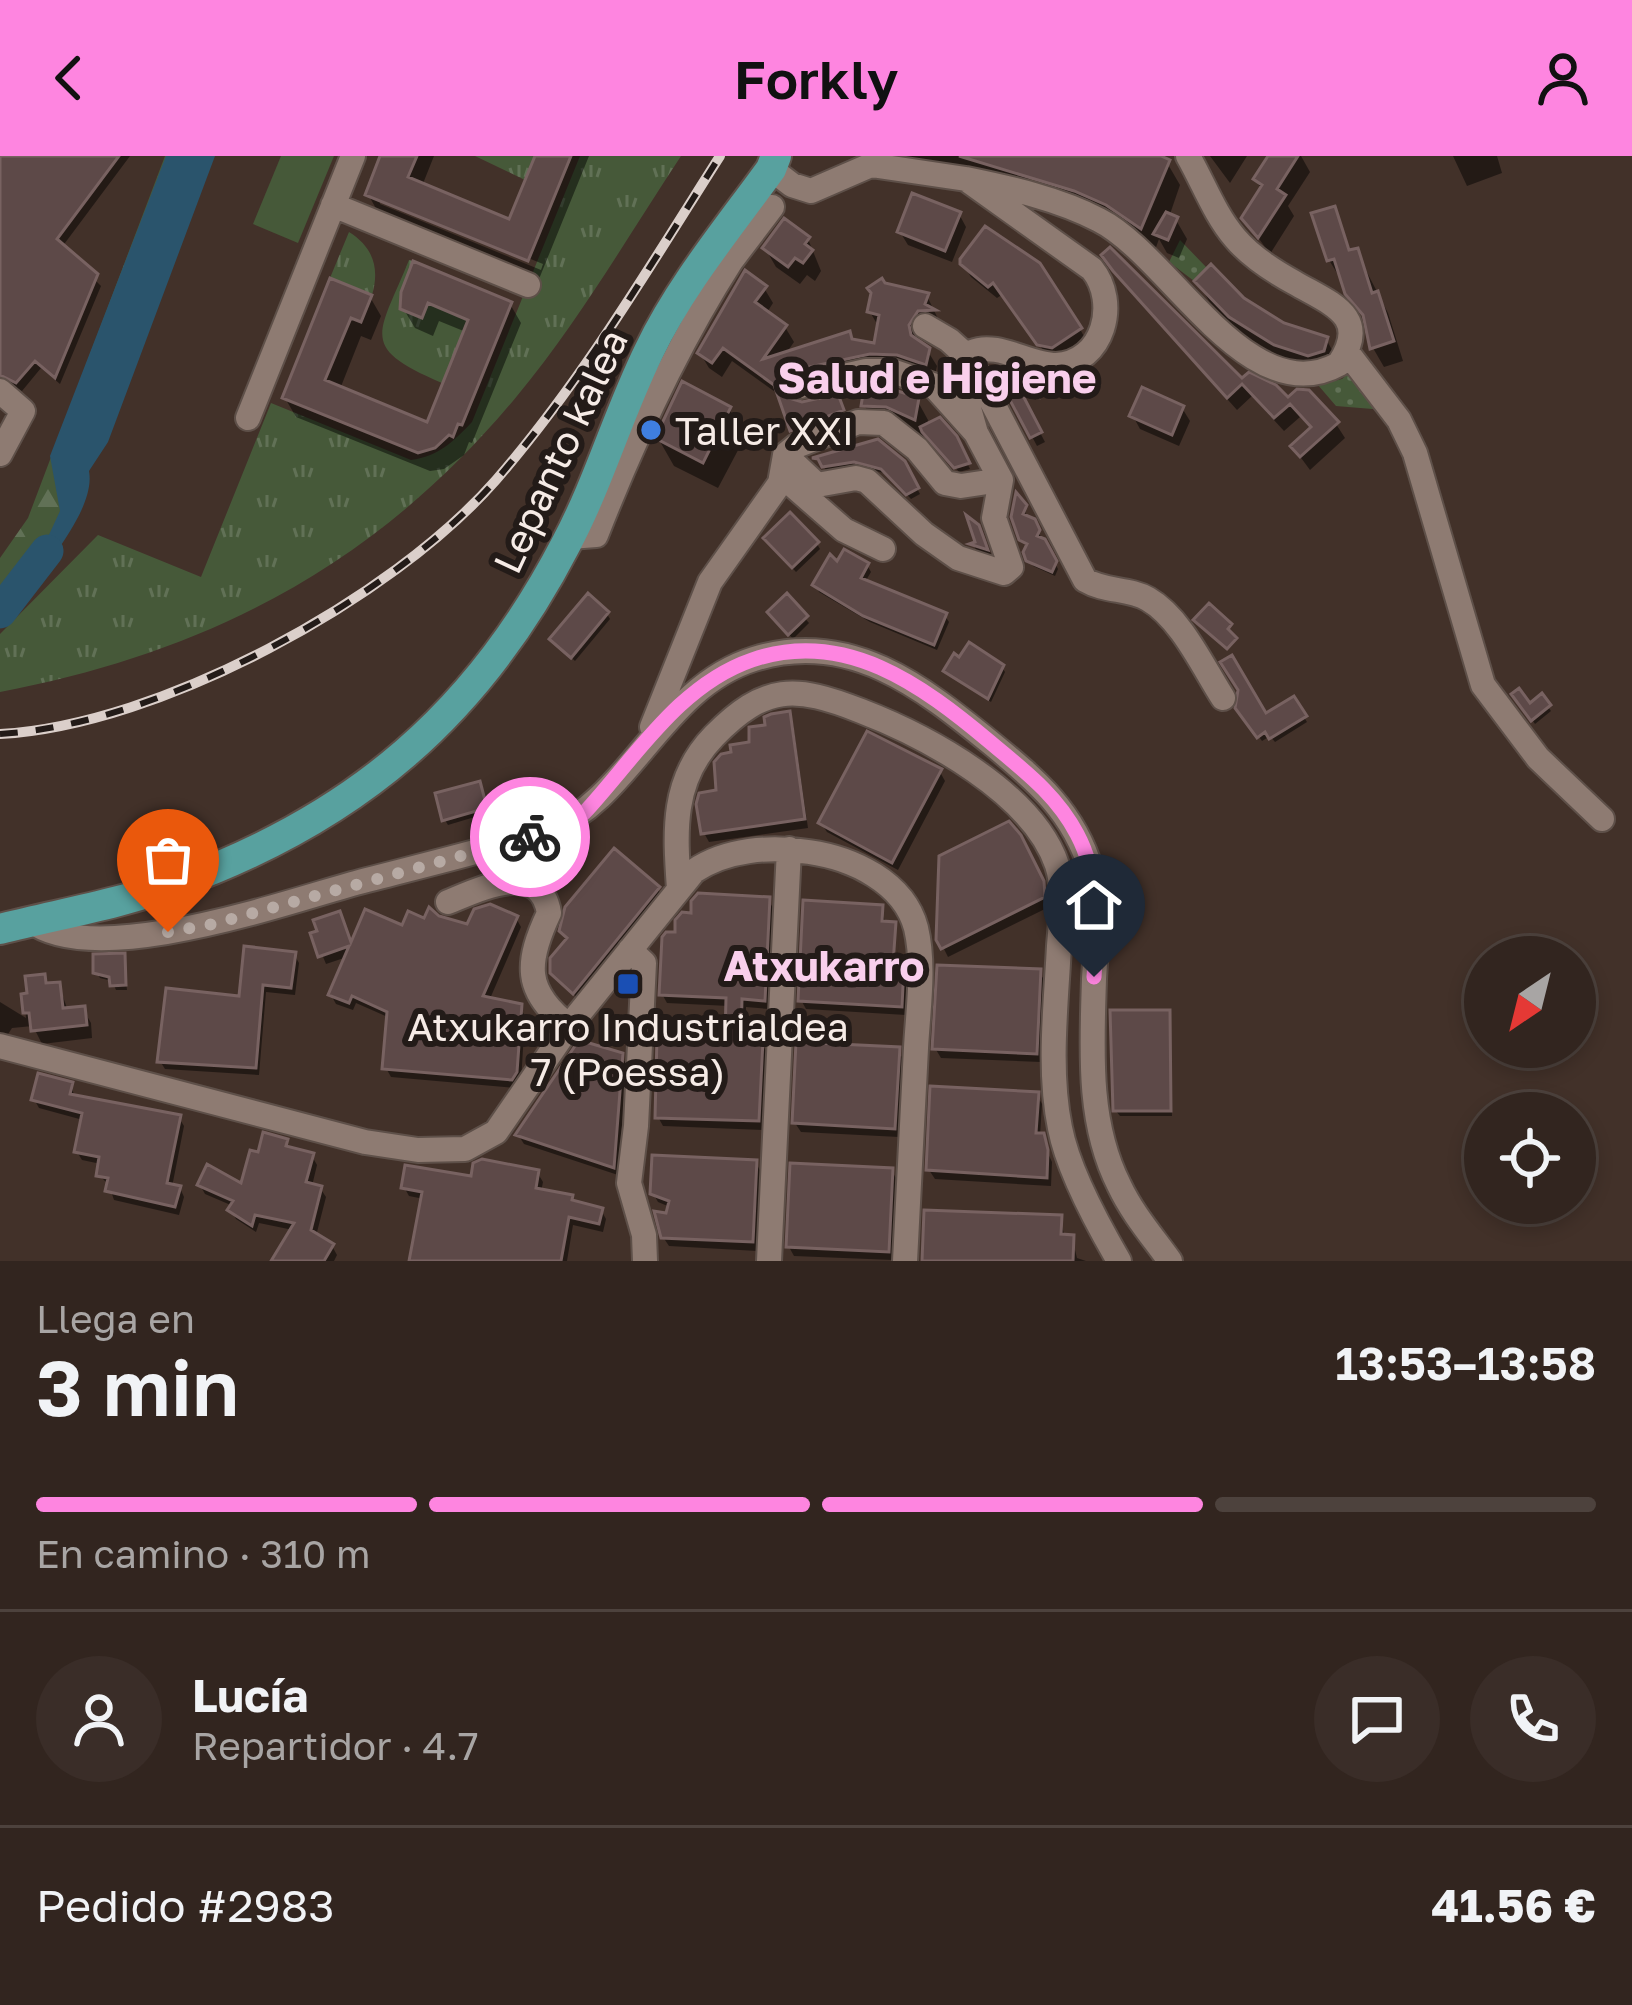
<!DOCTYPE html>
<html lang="es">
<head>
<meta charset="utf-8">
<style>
	:root { --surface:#32251f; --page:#3a2d28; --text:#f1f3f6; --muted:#a8a5a4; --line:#4d423d; --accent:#fe85e0 }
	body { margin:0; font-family:"Golos Text",sans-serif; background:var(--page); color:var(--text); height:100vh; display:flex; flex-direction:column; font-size:45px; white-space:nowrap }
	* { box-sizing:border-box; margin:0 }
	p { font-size:39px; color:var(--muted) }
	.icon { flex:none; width:66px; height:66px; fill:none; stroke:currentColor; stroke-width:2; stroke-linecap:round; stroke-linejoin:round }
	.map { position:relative; height:1105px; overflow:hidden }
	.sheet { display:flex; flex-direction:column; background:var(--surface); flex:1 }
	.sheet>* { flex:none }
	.needle { width:78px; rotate:215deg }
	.tools { position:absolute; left:1464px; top:780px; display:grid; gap:24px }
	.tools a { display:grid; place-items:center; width:132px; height:132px; border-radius:50%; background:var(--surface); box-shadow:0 6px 18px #0003,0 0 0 3px var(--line); font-size:60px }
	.pin { position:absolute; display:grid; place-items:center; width:102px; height:102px; color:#fff; margin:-123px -51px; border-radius:50% 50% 50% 0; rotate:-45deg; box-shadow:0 0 12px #0007 }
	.pin .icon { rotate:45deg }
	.courier { position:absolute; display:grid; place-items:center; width:120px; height:120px; margin:-60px; border:9px solid #fe85e0; border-radius:50%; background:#fff; color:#222; box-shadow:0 3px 15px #0007 }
	.headline em { font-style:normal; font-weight:600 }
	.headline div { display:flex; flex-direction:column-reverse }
	.headline { display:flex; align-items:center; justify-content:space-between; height:204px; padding:0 36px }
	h1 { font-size:78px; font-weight:600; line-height:90px }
	.bar { display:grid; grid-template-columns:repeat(4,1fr); gap:18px 12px; align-content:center; height:144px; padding:0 36px }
	.bar i { height:15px; border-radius:9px; background:var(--line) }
	.bar .selected { background:var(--accent) }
	.bar p { grid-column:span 4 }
	.line { display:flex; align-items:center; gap:30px; padding:0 36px; border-top:3px solid var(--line) }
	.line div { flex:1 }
	.round { display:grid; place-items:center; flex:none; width:126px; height:126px; border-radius:63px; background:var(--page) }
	header { display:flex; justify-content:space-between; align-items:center; height:156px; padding:0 36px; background:var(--accent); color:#111; font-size:54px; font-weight:600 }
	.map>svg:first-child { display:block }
	.grass { fill:url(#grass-tufts) }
	.forest { fill:url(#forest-firs) }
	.park { fill:url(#park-dots) }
	.pitch { fill:#465939 }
	.water { fill:#2a546c }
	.shadow { fill:#0007; fill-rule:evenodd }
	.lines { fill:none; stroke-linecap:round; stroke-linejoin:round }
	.river { stroke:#2a546c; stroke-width:33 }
	.building { fill:#5d4948; stroke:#786261; stroke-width:3 }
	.minor-casing { stroke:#5e5049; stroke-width:28 }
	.major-casing { stroke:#5e5049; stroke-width:34 }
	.minor { stroke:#8e7b72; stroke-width:24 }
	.major { stroke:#58a19f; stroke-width:30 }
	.rail-casing { stroke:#dbcfca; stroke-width:10 }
	.rail { stroke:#231b18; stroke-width:6; stroke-dasharray:18; stroke-linecap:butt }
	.done { stroke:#b7aaa4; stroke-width:12; stroke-dasharray:0 21.6 }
	.route { stroke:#fe85e0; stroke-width:15 }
	.shop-dot { fill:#3f7fe0; stroke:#231b18; stroke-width:4.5 }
	.transit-dot { fill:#1a4fb4; stroke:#231b18; stroke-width:4.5 }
	.labels { text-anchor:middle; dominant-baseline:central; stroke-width:12; stroke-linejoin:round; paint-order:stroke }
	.poi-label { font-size:39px; fill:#f6ebe6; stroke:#231b18; text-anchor:start }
	.street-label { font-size:39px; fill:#f6ebe6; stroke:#231b18 }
	.neighbourhood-label { font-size:42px; font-weight:bold; fill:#f9cfec; stroke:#231b18 }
</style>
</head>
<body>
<header><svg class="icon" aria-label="back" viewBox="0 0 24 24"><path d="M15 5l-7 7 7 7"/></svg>Forkly<svg class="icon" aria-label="person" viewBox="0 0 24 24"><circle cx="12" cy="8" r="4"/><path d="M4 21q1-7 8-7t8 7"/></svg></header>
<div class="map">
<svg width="1632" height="1105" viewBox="0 0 1632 1105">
	<defs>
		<pattern id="grass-tufts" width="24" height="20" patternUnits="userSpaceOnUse" patternTransform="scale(3)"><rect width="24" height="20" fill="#465939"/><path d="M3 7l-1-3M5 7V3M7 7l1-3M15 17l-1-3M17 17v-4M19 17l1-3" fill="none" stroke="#617156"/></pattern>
		<pattern id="forest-firs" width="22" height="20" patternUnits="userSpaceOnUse" patternTransform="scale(3)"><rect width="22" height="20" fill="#465939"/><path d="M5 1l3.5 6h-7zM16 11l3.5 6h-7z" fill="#617156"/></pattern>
		<pattern id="park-dots" width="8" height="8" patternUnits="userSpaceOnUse" patternTransform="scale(3)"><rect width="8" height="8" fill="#465939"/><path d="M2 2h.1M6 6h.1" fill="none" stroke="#617156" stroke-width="1.8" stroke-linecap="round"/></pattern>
	</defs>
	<rect width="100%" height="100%" fill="#423129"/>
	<path class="grass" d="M475,0H535L525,24Z
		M580,0H681C628,80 578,167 517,240C379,407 211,496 0,536V478L98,379L201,421L271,247L411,304C439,300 453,286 472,266Z
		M349,76C373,91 380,112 372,139L330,122Z
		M409,104L413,105L401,135V153L422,162L428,147L468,164L442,227C357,191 379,179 409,104Z"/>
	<path class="forest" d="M165,0H195L71,354L0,436V402L28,362Z"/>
	<path class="park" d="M1180,84L1207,112L1194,125L1169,106Z
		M1354,212L1385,254L1336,250L1318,229L1342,223Z"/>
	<path class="pitch" d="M281,0H334L298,87L253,68Z"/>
	<path class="water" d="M166,0H215L108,286L89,315C96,352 46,409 24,438L16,421L47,383L60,355L50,300Z"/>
	<path class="shadow" d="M0,0H130L62,91L101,130L60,228L41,212L22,235L9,227L0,230Z
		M383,0H434L422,30L511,67L538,0H589L539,123L379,58L368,38ZM380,42L543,108L541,114L380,48Z
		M882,0H1153L1166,5L1180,29L1169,61L1176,64L1187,83L1179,102L1167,97L1159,83L1155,94L1122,72ZM1030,18L1054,24L1053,30L1030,24Z
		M1210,0H1247L1230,27Z
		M1271,0H1301L1310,16L1288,50L1294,60L1270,98L1244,62L1262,34L1256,24Z
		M1453,0H1497L1502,17L1467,30Z
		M1333,53L1352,97L1356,95L1388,157L1403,205L1384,211L1373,192L1369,169L1329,104Z
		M959,58L966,71L952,106L908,89L900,76Z
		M808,83L821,115L815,125L807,119L800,128L776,111L765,92Z
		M963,108L1080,173L1087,186L1060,204L1048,201L1003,138L997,142L971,121Z
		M1113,115L1242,226L1336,268L1345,282L1310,314L1293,291L1312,274L1300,261L1284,275L1252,240L1237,254Z
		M332,126L370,141L381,160L371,184L361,180L340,233L428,270L466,176L439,165L433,180L415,172L403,152L404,136L510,148L521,167L472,287L469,286L464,299L444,313L430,315L296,261L285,242Z
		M1198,126L1242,144L1282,169L1326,183L1337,203L1288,208L1243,180L1209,145Z
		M764,132L773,147L766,158L785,171L794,186L785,199L853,187L876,191L880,173L870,156L927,140L941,169L926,170L916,186L927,194L937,210L934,223L805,229L791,243L796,249L837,242L850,270L802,289L782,241L732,205L722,221L709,212L700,197Z
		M999,218L1024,223L1036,244L1017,233L1045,286L1037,290Z
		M917,244L928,264L927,270L955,282L970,313L959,316L926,276L925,281L899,269L875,268L864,249Z
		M1182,252L1190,265L1179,290L1140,273L1133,260Z
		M729,253L745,281L718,332L674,310L658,282Z
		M877,287L903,307L920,338L911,343L887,318L859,310L828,316L816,303Z
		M1025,351L1026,363L1033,366L1058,413L1055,420L1033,410L1029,403V391L1014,360Z
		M977,371L989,392L995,411L984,407L974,390L978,387Z
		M770,388H817L820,393L796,416Z
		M867,409L871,416L865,426L945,460L949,466L937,494L870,466L819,436L816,429L838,410Z
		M787,442L809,467L793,483L774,462Z
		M607,458L610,463L575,505L553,484Z
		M1002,511L1005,516L991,546L946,515Z
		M1241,534L1265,561L1293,544L1307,566L1275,586L1270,580L1262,585L1242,558Z
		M1515,539L1529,551L1541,541L1551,555L1535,568Z
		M788,559L793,568L808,672L709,686L704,677L719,637L752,589Z
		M940,616L945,625L898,714L827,676L821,667Z
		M482,634L488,657L448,669L445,664Z
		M1024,692L1047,738L1049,751L948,801L939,783Z
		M658,733L663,742L580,845L553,816L569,785L562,774Z
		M768,744L774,753L769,853L746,851L745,886L761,887L767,896L763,974L663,970L658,961L728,886L729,850L667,847L662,838Z
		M881,752L886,769H894L897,774H892L890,823H896L899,778L897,811L907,820L906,859L806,853L801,844Z
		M438,762L469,771L516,762L521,771L489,845L520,851L525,860L521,926L517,932L391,921L386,912L390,862L356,847L353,854L336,848L331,839L347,801L326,808L314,779L352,791Z
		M294,798L299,807L295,839L266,836L259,919L165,913L160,905Z
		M123,800L127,834H116L112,825L100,822L96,816Z
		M1039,816L1045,825L1041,906L941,902L935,892Z
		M43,821L49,830L59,829L68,855L83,853L91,867L92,882L42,888L33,870L12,872L3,886L0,885V846L26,862L24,840Z
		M1168,857L1172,960H1120L1116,955Z
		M898,894L903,903L899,981L801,976L795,967Z
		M621,900L627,909L618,1019L524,988L519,980Z
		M71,929L75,942L179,962L184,970L172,1031L180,1032L184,1041L179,1059L114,1044L109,1029L99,1019L101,1008L82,1004L77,996L83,964L39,952L34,943Z
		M1037,939L1042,948L1040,980L1052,1006L1051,1030L935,1023L929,1014Z
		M286,985L291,994L312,1000L317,1009L312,1030L320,1032L326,1041L316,1080L332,1090L337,1099L334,1105H274L293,1074L259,1067L256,1076L236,1063L231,1054L233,1050L205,1038L200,1029L243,1032L260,999Z
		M756,1007L761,1016L757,1095L669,1090L663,1081L670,1051L658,1046L653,1037Z
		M892,1015L897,1024L893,1104L794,1100L789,1091Z
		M537,1016L543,1026L541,1036L571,1042L575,1048L601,1054L606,1063L603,1076L573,1069L567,1105H412L424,1043L409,1040L404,1031Z
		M927,1057L1060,1062L1065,1082H1072L1077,1102L1086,1105H925Z"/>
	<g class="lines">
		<path class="river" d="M0,456L47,395"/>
	</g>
	<path class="building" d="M0,0H119L57,83L98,118L55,222L35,205L16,227L0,219Z
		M380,0H417L408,21L509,63L535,0H571L528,105L365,39Z
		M959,0H1161L1170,4L1141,73L1106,49L1074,35Z
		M1268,0H1298L1277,33L1286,39L1258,82L1241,62L1262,29L1253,23Z
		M912,37L961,56L945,95L897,76Z
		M1335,50L1349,94L1358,92L1372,137L1378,135L1394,185L1370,193L1363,159L1345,138L1334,103L1327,105L1311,57Z
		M1166,56L1178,61L1168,84L1153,78Z
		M784,62L810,81L805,88L813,94L803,107L795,102L788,111L762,92Z
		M985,70L1040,107L1082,172L1052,192L1037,189L993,127L988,131L960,108V103Z
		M1110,91L1242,222L1249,216L1276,229L1288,241L1297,233L1309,234L1339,266L1300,301L1290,290L1311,271L1290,248L1274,262L1242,228L1227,242L1113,115L1101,99Z
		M413,105L512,146L462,269L458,268L453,281L449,279L435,292L418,297L282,242L330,122L372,139L361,166L351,162L325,224L427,266L468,164L428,147L422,162L400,153L401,136Z
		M1211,108L1244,142L1284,167L1328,181L1324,195L1308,200L1274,189L1229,161L1194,125Z
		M745,114L767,130L755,146L787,169L763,203L850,175L852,183L874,187L879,159L867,156L871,137L867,132L882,122L885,127L929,137L925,148L936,154L918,155L909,169L911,179L930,192L926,209L897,199L870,198L795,214L784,226L789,242L802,246L838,238L844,254L790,275L774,229L723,192L712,207L697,197Z
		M999,212L1026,220L1037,240L1018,230L1042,276L1030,282L994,214Z
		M682,225L731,251L703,307L655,282Z
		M1142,231L1184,250L1172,279L1129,260Z
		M864,232H889L919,242L915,264L886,251L861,250Z
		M940,261L957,280L970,307L954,312L922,276L920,271Z
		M878,283L905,305L919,332L906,339L881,313L854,306L822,311L818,303L812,302Z
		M1016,336L1027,349L1023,358L1035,363L1040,374L1037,380L1045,383L1057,405L1052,416L1026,405L1023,396L1027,388L1019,384L1011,361Z
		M790,356L819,386L792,412L763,382Z
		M966,359L979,369L988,394L969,388L975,386Z
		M844,393L869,407L861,422L947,457L934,489L863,460L812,429L830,398L837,405Z
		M588,437L609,456L571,502L549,483Z
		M787,437L808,460L788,479L767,456Z
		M1209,447L1232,468L1228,473L1237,482L1227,493L1193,464Z
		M969,486L1004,509L988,543L943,515L954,497L959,501Z
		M1232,499L1266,557L1294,540L1307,560L1269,583L1265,576L1257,582L1235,552L1238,534L1220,506Z
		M1519,532L1530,547L1542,537L1551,549L1531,565L1511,538Z
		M790,555L805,663L701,678L696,648L699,637L716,634L714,606L721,598L731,596L730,589L749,586V571L765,569L764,561L771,558Z
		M867,575L942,613L892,707L818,667Z
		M480,625L487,652L442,665L435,637Z
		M1009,665L1021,679L1044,725L1045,741L941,793L936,784L939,700Z
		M614,692L660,731L573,838L550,817V802L567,782L559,775L565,751Z
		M698,737L770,741L765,845L742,843L741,883L763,884L759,965L655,962L657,880L725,882L726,842L659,839L662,781L666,776H675V764L682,756L691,757V745Z
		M803,744L883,749L882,765L896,766L893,808H904L902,851L798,845Z
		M490,748L518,760L483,840L522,848L517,916L512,924L382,913L387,856L352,840L349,847L328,839L349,790L318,801L310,777L317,775L313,764L340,755L351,786L365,753L402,769L408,755L424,762L429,751L439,760L467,768L474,753Z
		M244,790L296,796L291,832L263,829L256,912L157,906L166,832L239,840Z
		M125,797L126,829L110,830L109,821L93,817V798Z
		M937,809L1041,813L1037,898L932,893Z
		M45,818L46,827L60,826L63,852L85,850L87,869L31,875L29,857H23L21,838L27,837L25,820Z
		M1110,854H1170L1171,955H1113Z
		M579,884L623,897L614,1012L515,979Z
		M796,886L900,891L895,973L792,967Z
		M38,917L73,926L70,938L181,959L167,1027L181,1030L175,1051L105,1035L108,1022L96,1020L99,1001L74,996L82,957L31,944Z
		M930,930L1039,936L1036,977H1044L1048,994L1047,1022L926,1014Z
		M263,976L288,983L286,990L314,997L306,1026L322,1030L311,1074L334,1088L324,1105H271L294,1067L255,1059L252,1070L227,1054L233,1045L197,1029L207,1008L241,1027L250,994L258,996Z
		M652,999L757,1004L753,1086L661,1082L654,1055L666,1057L669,1045L650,1038Z
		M482,1003L539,1014L536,1032L573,1039L572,1044L603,1052L599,1068L569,1061L561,1105H409L422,1036L401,1032L405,1009L471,1020L473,1007Z
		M790,1007L893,1012L889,1096L786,1091Z
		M924,1054L1062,1059L1061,1078L1074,1079L1073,1105H922Z"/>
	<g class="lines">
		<g class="minor-casing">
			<path id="minor" d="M771,13L792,29L811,35L871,9L966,23L1092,113C1119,146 1104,207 1056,209C1029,209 997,185 972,196L968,249L976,277
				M966,23C1010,32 1059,43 1099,64C1169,99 1249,258 1339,208C1371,160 1331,148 1295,127C1273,115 1251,101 1235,82C1215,59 1203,26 1188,0
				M333,49L528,129
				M731,105L772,51
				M925,170L949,184L969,202L1085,424C1105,436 1129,432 1148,443C1181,462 1203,511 1223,542
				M1347,196L1399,264L1415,297L1483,529L1538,602L1602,663
				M0,235L23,255L0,298
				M248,262L353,0
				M785,299L817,329L856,322L867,325L924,378L958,402L1004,417L1011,411L994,362L1001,324L976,277L933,229L892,215H866L800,230
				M789,326L844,374L883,393
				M570,381L596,379C633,285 676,191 731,105L720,85
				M652,571L710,426L780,327L785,299L796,290L858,266L884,267L917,293L945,327L961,330L1001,324
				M679,733C675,676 671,624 714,580C765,528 795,529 861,555C926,580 1033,637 1057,709C1065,733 1061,765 1059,790C1056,849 1048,914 1060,972C1068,1014 1098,1069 1119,1105
				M448,746C480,733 540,703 549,757C526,806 523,835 569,870
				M31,765C94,813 281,748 352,728C417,711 483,695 547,676C633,641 661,532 754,503C850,473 922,531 991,587C1036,624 1074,656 1091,714C1101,749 1096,787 1094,823C1092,892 1087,966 1119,1029C1132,1057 1152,1080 1170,1105
				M630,794L644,807L636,970L629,1027L644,1079L645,1105
				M0,890L365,986L418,994L465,993L496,976L569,870L694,715C727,693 770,690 809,696C852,702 904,726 916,772C925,810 918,854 916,892C912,963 909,1034 905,1105
				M769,1105L789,693"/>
		</g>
		<g class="major-casing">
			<path id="major" d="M0,773C59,758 120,748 177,727C356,662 478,558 566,388C599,326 618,258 649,195C680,130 729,71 771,13L776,0"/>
		</g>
		<use href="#minor" class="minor"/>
		<use href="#major" class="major"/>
		<g class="rail-casing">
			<path id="rail" d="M0,578C160,569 391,444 496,324C582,225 650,110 720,0"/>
		</g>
		<use href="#rail" class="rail"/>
	</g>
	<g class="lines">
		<path class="done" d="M168,776L213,768L530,681"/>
		<path class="route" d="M530,681L568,668L585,656C635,602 679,529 752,504C845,472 922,529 990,586C1023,614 1056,638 1077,678C1101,723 1097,772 1094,821"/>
	</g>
	<circle class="shop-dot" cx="651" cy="274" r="12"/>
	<rect class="transit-dot" x="616" y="816" width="24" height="24" rx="6"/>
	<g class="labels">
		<g class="poi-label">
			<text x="675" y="274">Taller XXI</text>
			<text x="628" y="870" text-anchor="middle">Atxukarro Industrialdea<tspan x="628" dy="45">7 (Poessa)</tspan></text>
		</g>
		<g class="street-label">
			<text transform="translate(560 295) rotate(-65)">Lepanto kalea</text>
		</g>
		<g class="neighbourhood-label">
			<text x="937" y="221">Salud e Higiene</text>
			<text x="824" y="809">Atxukarro</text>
		</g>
	</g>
</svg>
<div class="tools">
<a><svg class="needle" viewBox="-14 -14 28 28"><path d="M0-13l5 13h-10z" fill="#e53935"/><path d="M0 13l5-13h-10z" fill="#a8a5a4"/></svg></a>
<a><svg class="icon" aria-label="locate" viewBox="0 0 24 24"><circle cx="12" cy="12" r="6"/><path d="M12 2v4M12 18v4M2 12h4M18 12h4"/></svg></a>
</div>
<div class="pin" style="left:168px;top:776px;background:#ea580c"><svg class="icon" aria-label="bag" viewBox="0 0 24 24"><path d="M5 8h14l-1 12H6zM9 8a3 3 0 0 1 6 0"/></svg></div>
<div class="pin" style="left:1094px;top:821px;background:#1f2937"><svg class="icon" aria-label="home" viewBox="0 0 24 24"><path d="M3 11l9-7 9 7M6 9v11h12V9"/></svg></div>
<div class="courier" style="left:530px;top:681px"><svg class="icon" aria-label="bike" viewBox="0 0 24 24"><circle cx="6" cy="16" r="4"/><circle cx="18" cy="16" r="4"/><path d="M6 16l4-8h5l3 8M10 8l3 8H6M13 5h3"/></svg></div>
</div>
<section class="sheet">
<div class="headline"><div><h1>3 min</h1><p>Llega en</p></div><em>13:53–13:58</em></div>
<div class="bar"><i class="selected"></i><i class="selected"></i><i class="selected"></i><i></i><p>En camino · 310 m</p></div>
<div class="line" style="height:216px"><a class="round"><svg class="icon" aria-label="person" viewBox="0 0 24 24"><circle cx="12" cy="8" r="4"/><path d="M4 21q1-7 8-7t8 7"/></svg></a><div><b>Lucía</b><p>Repartidor · 4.7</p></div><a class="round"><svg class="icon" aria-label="chat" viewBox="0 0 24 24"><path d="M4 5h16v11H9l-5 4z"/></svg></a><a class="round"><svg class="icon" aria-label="phone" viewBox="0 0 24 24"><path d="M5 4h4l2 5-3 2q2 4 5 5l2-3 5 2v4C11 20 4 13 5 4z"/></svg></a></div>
<div class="line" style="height:156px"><div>Pedido #2983</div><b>41.56 €</b></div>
</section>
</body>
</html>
